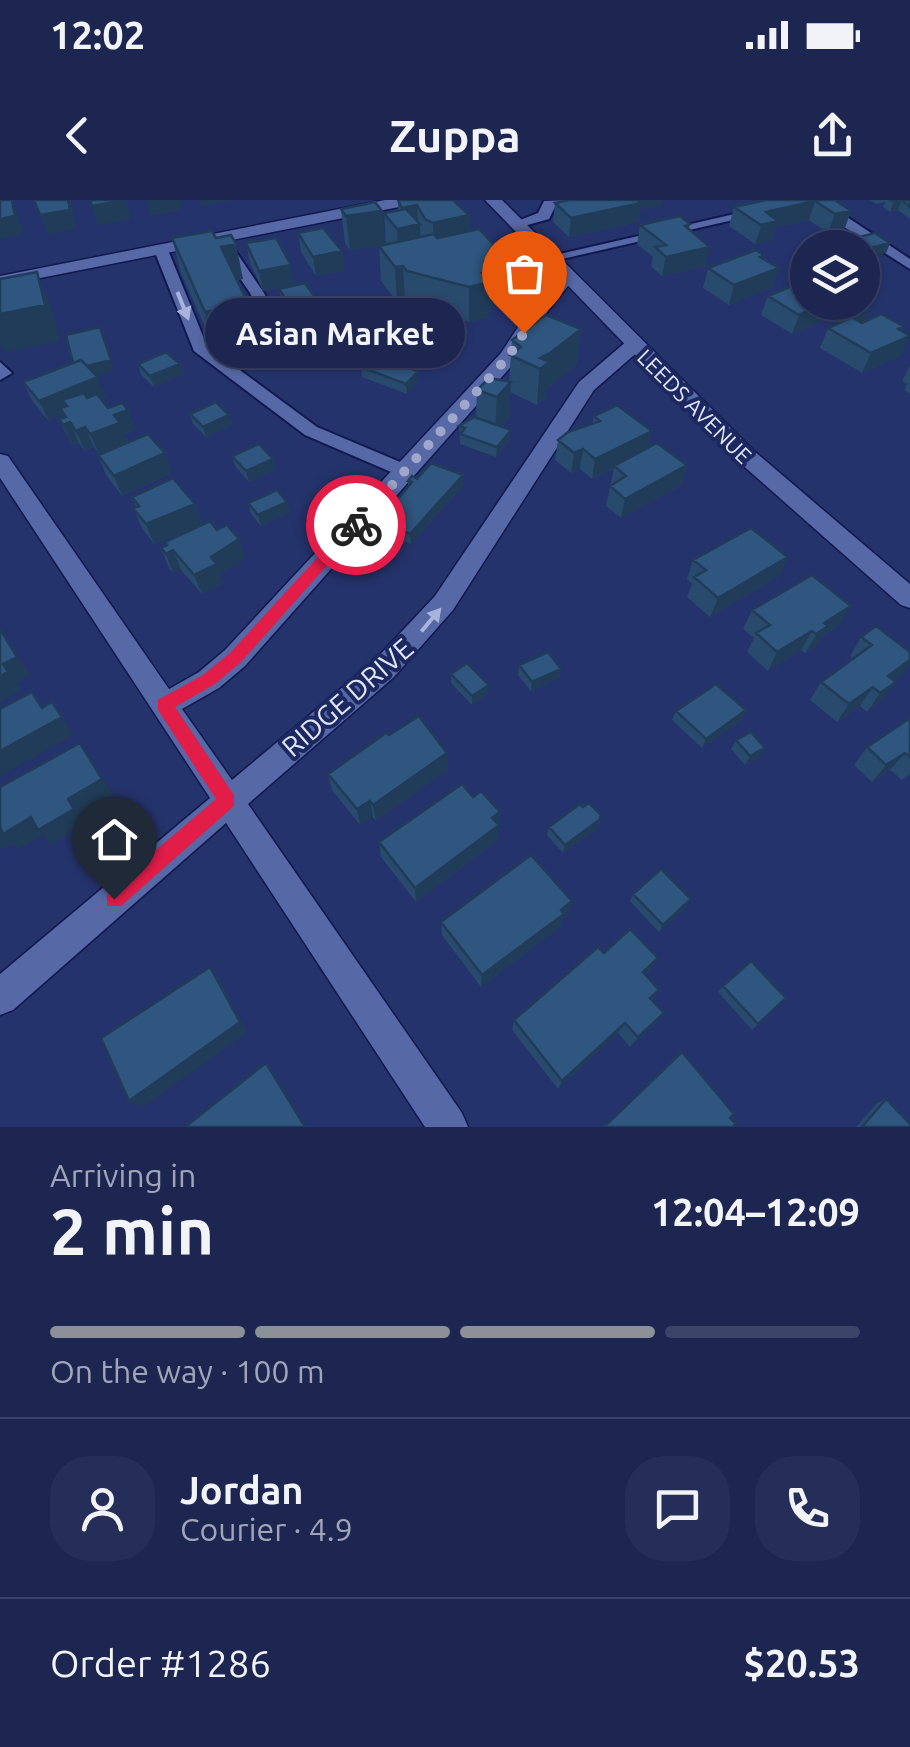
<!DOCTYPE html>
<html lang="en">
<head>
<meta charset="utf-8">
<style>
	:root { --surface:#1c2651; --page:#252e58; --text:#f1f3f6; --muted:#a0a5b7; --line:#3a4368; --accent:#8c9099 }
	body { margin:0; font-family:Ubuntu,sans-serif; background:var(--page); color:var(--text); height:100vh; display:flex; flex-direction:column; font-size:38px; white-space:nowrap }
	* { box-sizing:border-box; margin:0 }
	p { font-size:32px; color:var(--muted) }
	.icon { flex:none; width:55px; height:55px; fill:none; stroke:currentColor; stroke-width:2; stroke-linecap:round; stroke-linejoin:round }
	.map { position:relative; height:927px; overflow:hidden }
	.panel { display:flex; flex-direction:column; background:var(--surface); flex:1 }
	.panel>* { flex:none }
	.fabs { position:absolute; left:790px; top:30px; display:grid; gap:20px }
	.fabs a { display:grid; place-items:center; width:90px; height:90px; border-radius:50%; background:var(--surface); box-shadow:0 2px 8px #0004,0 0 0 2px var(--line); font-size:50px }
	.pin { position:absolute; display:grid; place-items:center; width:85px; height:85px; color:#fff; margin:-102px -42px; border-radius:50% 50% 50% 0; rotate:-45deg; box-shadow:0 0 10px #0007 }
	.pin .icon { rotate:45deg }
	.courier { position:absolute; display:grid; place-items:center; width:100px; height:100px; margin:-50px; border:8px solid #e11d48; border-radius:50%; background:#fff; color:#222; box-shadow:0 2px 12px #0007 }
	.bubble { position:absolute; height:70px; border-radius:35px; background:var(--surface); box-shadow:0 2px 8px #0004,0 0 0 2px var(--line); font-size:32px; font-weight:700; line-height:70px; text-align:center }
	.overview em { font-style:normal; font-weight:700 }
	.overview div { display:flex; flex-direction:column-reverse }
	.overview { display:flex; align-items:center; justify-content:space-between; height:170px; padding:0 50px }
	h1 { font-size:65px; font-weight:700; line-height:75px }
	.bar { display:grid; grid-template-columns:repeat(4,1fr); gap:15px 10px; align-content:center; height:120px; padding:0 50px }
	.bar i { height:12px; border-radius:8px; background:var(--line) }
	.bar .on { background:var(--accent) }
	.bar p { grid-column:span 4 }
	.line { display:flex; align-items:center; gap:25px; padding:0 50px; border-top:2px solid var(--line) }
	.line div { flex:1 }
	.round { display:grid; place-items:center; flex:none; width:105px; height:105px; border-radius:40px; background:var(--page) }
	.status { display:flex; justify-content:space-between; align-items:center; height:70px; padding:0 50px; background:var(--surface); direction:ltr }
	.status svg { height:28px; fill:currentColor }
	header { display:flex; justify-content:space-between; align-items:center; height:130px; padding:0 50px; background:var(--surface); font-size:45px; font-weight:700 }
	.map>svg:first-child { display:block }
	.lines { fill:none; stroke-linecap:round; stroke-linejoin:round }
	.service-casing { stroke:#10184e; stroke-width:4 }
	.minor-casing { stroke:#10184e; stroke-width:3 }
	.tertiary-casing { stroke:#10184e; stroke-width:3 }
	.secondary-casing { stroke:#10184e; stroke-width:3 }
	.service { fill:#5668a5; fill-rule:evenodd }
	.minor { fill:#5668a5; fill-rule:evenodd }
	.tertiary { fill:#5668a5; fill-rule:evenodd }
	.secondary { fill:#5668a5; fill-rule:evenodd }
	.wall { fill:#284a6c }
	.shaded-wall { fill:#213c58 }
	.building { fill:#2f567e; stroke:#213c58; stroke-width:2.5 }
	.oneway { fill:#a9b4da }
	.route { fill:#e11d48 }
	.done { stroke:#9fa8ca; stroke-width:10; stroke-dasharray:0 18 }
	.labels { text-anchor:middle; dominant-baseline:central; stroke-width:8; stroke-linejoin:round; paint-order:stroke }
	.far-street-label { font-size:22px; fill:#e0e7fd; stroke:#1c2860 }
	.street-label { font-size:28px; fill:#e0e7fd; stroke:#1c2860 }
</style>
</head>
<body>
<div class="status"><b>12:02</b><svg viewBox="0 0 49 12"><path d="M0 12V9h3v3zM5 12V6h3v6zM10 12V3h3v9zM15 12V0h3v12zM26 1h20v11H26zM47 4h2v5h-2z"/></svg></div>
<header><svg class="icon" aria-label="back" viewBox="0 0 24 24"><path d="M15 5l-7 7 7 7"/></svg>Zuppa<svg class="icon" aria-label="share" viewBox="0 0 24 24"><path d="M12 15V3M7 8l5-5 5 5M5 13v7h14v-7"/></svg></header>
<div class="map">
<svg width="910" height="927" viewBox="0 0 910 927">
	<rect width="100%" height="100%" fill="#25336c"/>
	<g class="lines">
		<g class="service-casing">
			<path id="service" d="M571,0L555,7L549,19L517,28L510,24L538,13L544,1Z
				M796,0H821L549,62L542,58Z
				M819,5H829L910,59V69L819,11Z
				M220,43H230L264,93L289,141L225,159L317,227L412,267V275H398L305,235L194,151L154,50L156,47L168,50L207,146L215,151L272,138L250,93L218,46Z
				M0,162L12,173L0,180Z"/>
		</g>
		<g class="minor-casing">
			<path id="minor" d="M567,71L576,76L548,111L516,161L245,466L219,488L182,509L232,580L374,461L435,396L579,182L627,141H641V149L594,190L453,410L394,477L248,604L462,913L468,927H425L226,623L13,810L0,815V774L210,598L0,278V254L8,256L169,489L199,472L225,450L501,153L533,104L561,72Z"/>
		</g>
		<g class="tertiary-casing">
			<path id="tertiary" d="M485,0H502L754,251L910,384V408L901,405L739,262Z"/>
		</g>
		<g class="secondary-casing">
			<path id="secondary" d="M385,0H417L409,5L0,86V76Z"/>
		</g>
		<use href="#service" class="service"/>
		<use href="#minor" class="minor"/>
		<use href="#tertiary" class="tertiary"/>
		<use href="#secondary" class="secondary"/>
	</g>
	<path class="wall" d="M398,0L469,15V31L514,66L512,101L489,107V117L469,122L409,106L405,101L397,102L381,81L379,46L350,50L345,43L341,9L382,11L385,45L386,44L384,13L398,10Z
		M569,0H663L662,5L640,9L638,22L569,37L553,22L555,3Z
		M835,0L851,11L844,30L828,33L809,20L776,27L772,40L755,44L729,26L734,7Z
		M870,0H910V19L898,10L890,12L883,7L885,2L876,4Z
		M690,24L689,29L706,66L662,76L651,66L653,57L637,44L640,25Z
		M298,33L344,71L316,76L301,52Z
		M172,38H216L243,79L237,80L248,103L256,138L214,147L181,73Z
		M246,43L294,84L263,91L250,63Z
		M764,55L763,59L779,68L772,87L729,105L703,88L708,68Z
		M279,89L325,112L327,122L300,129L281,99Z
		M768,96L828,102L821,122L792,134L761,115Z
		M839,104L865,120L861,122L903,126L901,131L900,156L862,173L820,148L828,128L840,123L835,120L837,115L835,114Z
		M416,119L458,153L446,167L401,156L400,136Z
		M331,121L364,130L352,139L332,131Z
		M581,129L576,165L546,189V197L537,205L510,192L509,218L501,226L510,240L496,257L460,244L459,226L476,218L477,190L509,182L512,140Z
		M377,163L418,166V182L407,194L362,177L361,167Z
		M138,164H180L183,174L154,187L141,175Z
		M910,165V194L904,190L907,184L902,181Z
		M114,171L96,175L106,197L101,199L108,208L128,210L135,230L124,234L128,242L172,273L122,296L106,275L98,255L99,254L94,247L85,251L79,243L72,245L59,219L64,218L63,215L49,221L33,202L23,182Z
		M190,214L229,215L232,225L206,237L193,224Z
		M594,216L648,247L682,285L621,318L606,306L614,268L592,279L580,269L571,273L555,260L558,240L592,224Z
		M232,256L273,259L276,269L249,282L235,266Z
		M417,279L463,286L411,344L380,332L379,322L408,287V281Z
		M132,297L195,304L202,324L154,344L142,328L133,308L136,307Z
		M287,302L290,312L261,326L251,314L248,303Z
		M217,330L239,339L245,359L220,375L223,383L202,394L181,370L173,373L169,368L161,348L166,346L165,342Z
		M788,357L779,376L710,417L687,397L692,384L687,379L693,360Z
		M752,410L840,425L823,436L818,445L805,453L801,450L768,471L747,452L754,438L743,429Z
		M876,426L902,475L894,481L882,500L867,512L860,506L837,522L810,500L821,482L853,459L850,456L861,437Z
		M519,465L561,469L559,478L531,491L518,475Z
		M451,474L488,494L472,505L451,483Z
		M676,511L742,520L702,548L672,520Z
		M910,518V574L902,580L890,570L872,582L854,565L867,547Z
		M389,535L447,553V570L376,621L373,617L360,625L332,590L328,574Z
		M736,540L760,557L745,565L731,549Z
		M473,597L500,612L497,641L416,702L381,657L379,642Z
		M601,615L597,629L563,653L547,635L549,627Z
		M633,694L687,706L659,732L630,701Z
		M568,715L562,719L560,727L481,787L442,735L441,722Z
		M604,753L650,770L646,775L659,790L652,800L664,813L656,823L630,847L618,833L558,889L512,830L514,820Z
		M723,786L786,798L752,830L718,792Z
		M886,899L910,927H856L877,903Z"/>
	<path class="shaded-wall" d="M12,0L19,17L23,35L0,39V19Z
		M68,0H70L72,6L76,29L48,34L40,15Z
		M126,0L131,19L98,25L92,6Z
		M147,0H180L182,10L151,16Z
		M200,0H230L231,1L201,6Z
		M634,0H663L662,5L640,9L638,22L569,37L571,18Z
		M902,0L898,10L890,12L894,2Z
		M815,1L809,20L776,27L772,40L755,44L766,12Z
		M417,5L418,25L420,24L421,59L399,64L397,29L402,8Z
		M382,11L385,45L350,50L346,16Z
		M851,11L844,30L828,33L835,14Z
		M469,15V50L434,57L433,23Z
		M890,43L886,53L862,59V50Z
		M236,44L243,79L228,82L221,47Z
		M710,47L706,66L662,76L666,57Z
		M342,51L344,71L316,76L313,57Z
		M291,65L294,84L263,91L259,71Z
		M403,66L405,101L397,102L395,67Z
		M514,66L512,101L489,107V117L469,122V87L482,73Z
		M779,68L772,87L729,105L734,85Z
		M37,72L51,107L60,141L5,152L0,143V114Z
		M828,102L821,122L792,134L799,115Z
		M248,103L256,138L214,147L205,112Z
		M869,110L865,120L849,128L853,118Z
		M325,112L327,122L300,129L298,118Z
		M363,120L364,130L352,139L351,129Z
		M903,126L896,142L910,136L900,156L862,173L871,153L898,129Z
		M100,127L114,171L79,179Z
		M581,129L576,165L546,189V197L537,205L540,158Z
		M459,133L458,153L446,167V147Z
		M180,164L183,174L154,187L150,176Z
		M418,166V182L407,194L406,184L414,170Z
		M98,177L106,197L70,212L62,200L68,213L60,208L63,215L49,221L39,201Z
		M511,182L509,218L495,233L497,197Z
		M128,210L135,230L124,234L128,243L99,254L90,234L114,215Z
		M229,215L232,225L206,237L203,227Z
		M70,222L79,243L72,245L63,225Z
		M85,227L94,247L85,251L76,231Z
		M511,230L510,240L496,257L497,247Z
		M652,231L648,251L592,279L595,259Z
		M583,249L580,269L571,273L574,253Z
		M165,253L172,273L122,296L114,276Z
		M273,259L276,269L249,282L246,271Z
		M687,265L682,285L621,318L625,299Z
		M463,275V286L411,344L410,334Z
		M287,302L290,312L261,326L258,315Z
		M195,304L202,324L154,344L146,324Z
		M239,339L245,359L220,375L223,383L202,394L194,375L211,357Z
		M173,350L181,370L173,373L166,354Z
		M788,357L779,376L710,417L718,398Z
		M851,406L840,425L823,436L818,445L805,453L824,423Z
		M0,428L30,475L17,483L21,490L0,502V476L3,464Z
		M812,431L801,450L768,471L777,452Z
		M910,460V464L902,475L879,492L888,476Z
		M561,469L559,478L531,491L532,482Z
		M896,482L882,500L867,512L880,493Z
		M489,485L488,494L472,505V496Z
		M873,487L860,506L837,522L849,504Z
		M32,492L45,510L52,502L74,535L0,576V551Z
		M746,510L742,520L702,548L706,539Z
		M80,543L114,595L81,615L86,625L52,645L43,635L18,649L13,644L3,650L0,647V627L31,617L68,599Z
		M765,548L760,557L745,565L750,556Z
		M447,553V570L376,621L373,605Z
		M905,553L890,570L872,582L886,565Z
		M370,601L373,617L360,625L357,609Z
		M500,612L497,641L416,702L415,688Z
		M599,620L597,629L563,653L565,645Z
		M691,699L687,706L659,732L663,725Z
		M572,701L568,715L562,719L560,727L481,787L482,775Z
		M658,758L650,770L636,784L643,772Z
		M210,767L219,779L248,832L142,908L129,901Z
		M664,813L656,823L630,847L638,837Z
		M625,823L618,833L558,889L562,881Z
		M266,863L273,872L307,927H305Z"/>
	<path class="building" d="M0,0H12L15,16L0,19Z
		M34,0H68L70,10L40,15Z
		M90,0H126L92,6Z
		M398,0H453L469,15L433,23L425,19L417,5L402,8Z
		M569,0H637L641,3L571,18L555,3Z
		M766,0H835L851,11L835,14L815,1L766,12L778,21L761,25L734,7Z
		M891,0H910V7L902,0L894,2Z
		M375,2L382,11L346,16L341,9Z
		M406,9L420,24L397,29L384,13Z
		M680,16L690,24L685,26L710,47L666,57L655,47L666,45L640,25Z
		M323,28L342,51L313,57L298,33Z
		M479,29L514,66L482,73L490,82L469,87L407,71L403,66L395,67L379,46L434,34L437,38Z
		M212,31L216,38L231,35L236,44L221,47L248,103L205,112L172,38Z
		M875,33L890,43L862,50V48H837L832,44Z
		M276,38L291,65L259,71L246,43Z
		M756,50L764,55L760,57L779,68L734,85L708,68Z
		M37,72L45,105L0,114V79Z
		M808,79V102H827L799,115L768,96Z
		M305,83L325,112L298,118L279,89Z
		M842,102H856L869,110L853,118L839,110L845,107L839,104Z
		M343,113L363,120L351,129L331,121Z
		M881,114L903,126L898,129L910,136L871,153L828,128L852,117L862,123Z
		M546,115L581,129L550,153L540,158L549,162L540,169L510,155L521,147L512,140Z
		M416,119L459,133L446,147L400,136Z
		M100,127L111,160L87,166L81,160L73,163L66,135Z
		M166,152L180,164L150,176L138,164Z
		M386,155L418,166L414,170L418,172L406,184L361,167L369,160L377,163Z
		M81,160L98,177L39,201L23,182Z
		M489,178L511,182L497,197L477,190Z
		M84,193L87,198L97,194L108,208L122,203L128,210L114,215L120,223L90,234L85,227L76,231L70,222L63,225L59,219L66,217L60,208L67,206L62,200Z
		M216,202L229,215L203,227L190,214Z
		M617,205L652,231L595,259L583,249L574,253L558,240L568,232L600,221L594,216Z
		M474,217L511,230L497,247L460,234L465,228L459,226Z
		M148,234L165,253L114,276L98,255Z
		M657,243L687,265L625,299L610,286L626,276L614,266Z
		M259,244L273,259L246,271L232,256Z
		M431,263L463,275L410,334L379,322L412,282L408,281L412,276L417,279Z
		M173,278L195,304L146,324L133,308L139,306L132,297Z
		M277,290L287,302L258,315L248,303Z
		M210,321L217,330L227,325L239,339L211,357L217,364L194,375L173,350L166,354L161,348L167,345L165,342Z
		M751,328L788,357L718,398L694,377L706,370L693,360Z
		M812,375L851,406L824,423L828,426L816,434L812,431L777,452L756,433L770,425L752,410Z
		M876,426L910,452V460L888,476L896,482L880,493L873,487L849,504L821,482L872,445L861,437Z
		M0,429L17,457L3,464L8,472L0,476Z
		M548,452L561,469L532,482L519,465Z
		M467,463L489,485L472,496L451,474Z
		M716,484L746,510L706,539L676,511Z
		M32,492L42,508L52,502L62,517L0,551V509Z
		M419,516L447,553L373,605L370,601L357,609L328,574L386,533L389,535Z
		M910,518V557L905,553L886,565L867,547Z
		M751,532L765,548L750,556L736,540Z
		M80,543L102,579L68,599L74,609L38,630L31,617L3,634L0,627V587Z
		M462,584L473,597L481,591L500,612L492,618L499,625L415,688L379,642Z
		M589,603L601,615L599,620L565,645L549,627L580,604L583,607Z
		M531,655L572,701L561,710L564,714L482,775L441,722Z
		M661,669L691,699L663,725L633,694Z
		M630,729L658,758L643,772L659,790L650,798L664,813L638,837L625,823L562,881L514,820L598,747L604,753Z
		M751,761L786,798L758,824L723,786Z
		M210,767L240,822L129,901L101,838Z
		M682,852L734,914L730,918L736,924L733,927H604Z
		M266,863L305,927H185Z
		M886,899L910,924V927H862Z"/>
	<defs><path id="oneway-solid" d="M-6-.8H1V-3.2L6.5 0L1 3.2V.8H-6Z" transform="scale(2.5)"/></defs>
	<g class="oneway">
		<use href="#oneway-solid" transform="translate(183 106) rotate(68)"/>
		<use href="#oneway-solid" transform="translate(431 420) rotate(-50)"/>
	</g>
	<path class="route" d="M351,321L363,325L241,462L215,484L175,507L234,595V606L121,706H107V692L216,599L158,510V500L203,475L230,453Z"/>
	<g class="lines">
		<path class="done" d="M356,325L508,157L524,133"/>
	</g>
	<g class="labels">
		<g class="far-street-label">
			<text transform="translate(695 206) rotate(45)">LEEDS AVENUE</text>
		</g>
		<g class="street-label">
			<text transform="translate(347 497) rotate(-41)">RIDGE DRIVE</text>
		</g>
	</g>
</svg>
<div class="fabs">
<a><svg class="icon" aria-label="layers" viewBox="0 0 24 24"><path d="M12 4l9 5-9 5-9-5zM3 14l9 5 9-5"/></svg></a>
</div>
<div class="pin" style="left:524px;top:133px;background:#ea580c"><svg class="icon" aria-label="bag" viewBox="0 0 24 24"><path d="M5 8h14l-1 12H6zM9 8a3 3 0 0 1 6 0"/></svg></div>
<div class="pin" style="left:114px;top:699px;background:#1f2937"><svg class="icon" aria-label="home" viewBox="0 0 24 24"><path d="M3 11l9-7 9 7M6 9v11h12V9"/></svg></div>
<div class="courier" style="left:356px;top:325px"><svg class="icon" aria-label="bike" viewBox="0 0 24 24"><circle cx="6" cy="16" r="4"/><circle cx="18" cy="16" r="4"/><path d="M6 16l4-8h5l3 8M10 8l3 8H6M13 5h3"/></svg></div>
<div class="bubble" style="left:205px;top:98px;width:260px">Asian Market</div>
</div>
<section class="panel">
<div class="overview"><div><h1>2 min</h1><p>Arriving in</p></div><em>12:04–12:09</em></div>
<div class="bar"><i class="on"></i><i class="on"></i><i class="on"></i><i></i><p>On the way · 100 m</p></div>
<div class="line" style="height:180px"><a class="round"><svg class="icon" aria-label="person" viewBox="0 0 24 24"><circle cx="12" cy="8" r="4"/><path d="M4 21q1-7 8-7t8 7"/></svg></a><div><b>Jordan</b><p>Courier · 4.9</p></div><a class="round"><svg class="icon" aria-label="chat" viewBox="0 0 24 24"><path d="M4 5h16v11H9l-5 4z"/></svg></a><a class="round"><svg class="icon" aria-label="phone" viewBox="0 0 24 24"><path d="M5 4h4l2 5-3 2q2 4 5 5l2-3 5 2v4C11 20 4 13 5 4z"/></svg></a></div>
<div class="line" style="height:130px"><div>Order #1286</div><b>$20.53</b></div>
</section>
</body>
</html>
